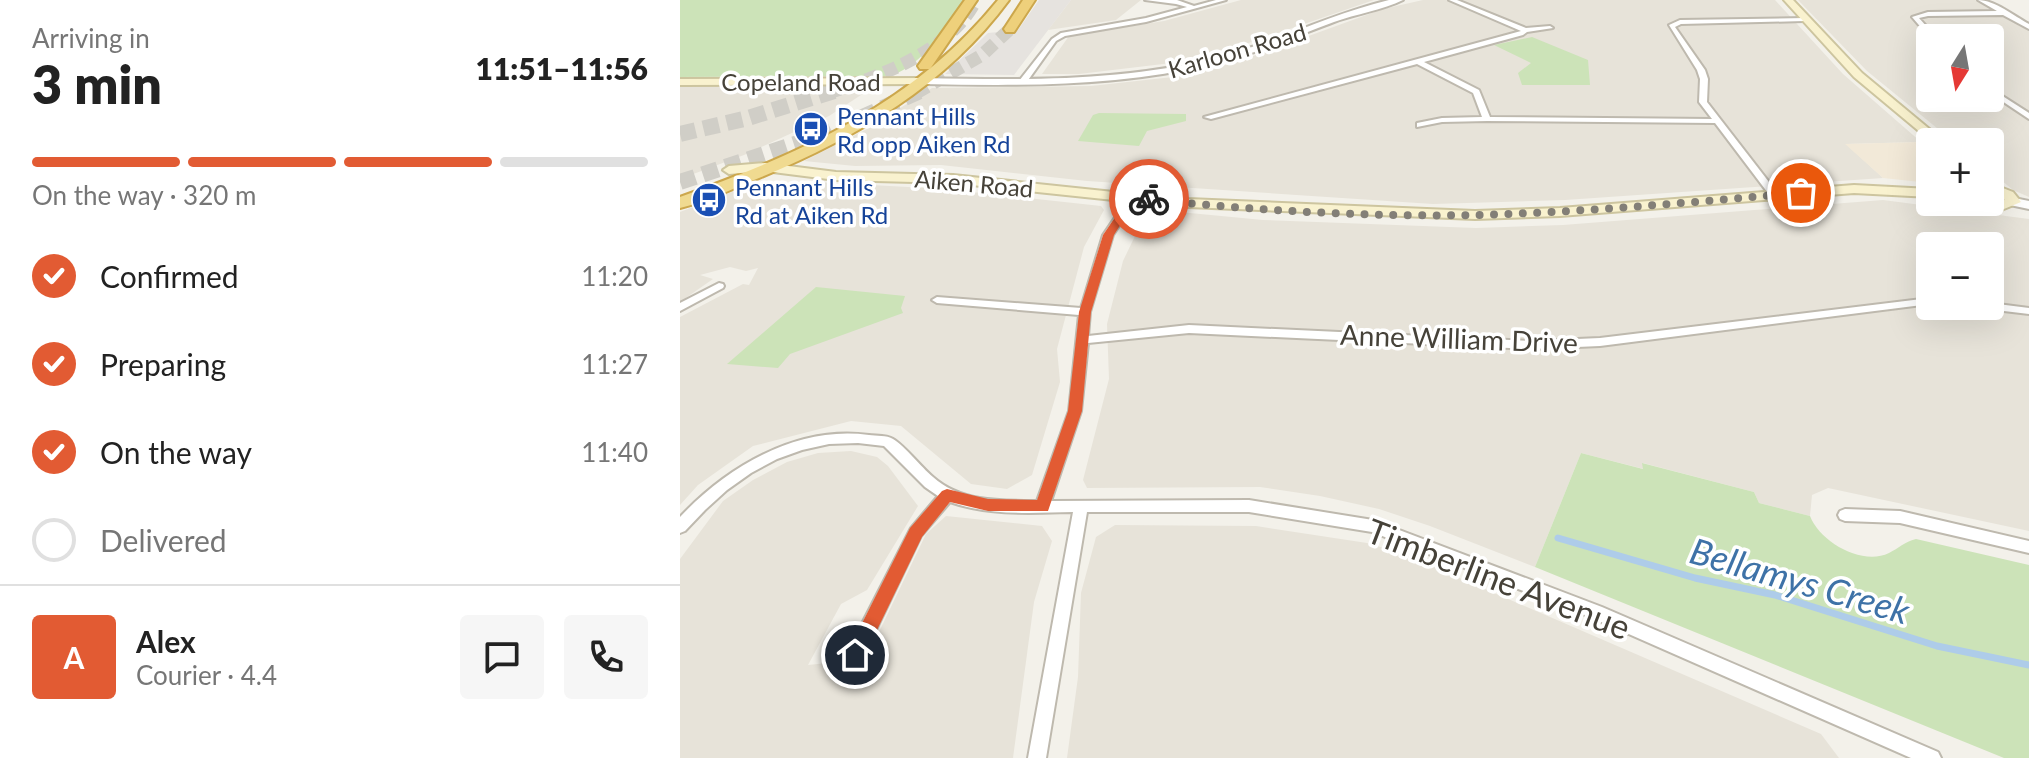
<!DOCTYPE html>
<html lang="en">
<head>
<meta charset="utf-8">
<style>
	:root { --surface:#fff; --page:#f6f6f6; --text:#222; --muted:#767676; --line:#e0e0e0; --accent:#e25b33 }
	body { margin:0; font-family:Lato,sans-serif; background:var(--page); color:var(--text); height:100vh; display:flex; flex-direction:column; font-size:30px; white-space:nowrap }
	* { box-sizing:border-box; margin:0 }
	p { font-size:26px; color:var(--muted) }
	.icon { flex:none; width:44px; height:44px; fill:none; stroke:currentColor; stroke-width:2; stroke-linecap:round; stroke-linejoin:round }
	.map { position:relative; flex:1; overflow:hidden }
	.drawer { display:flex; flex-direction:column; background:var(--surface); width:680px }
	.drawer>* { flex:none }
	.needle { width:52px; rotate:191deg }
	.fabs { position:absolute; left:1236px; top:24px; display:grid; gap:16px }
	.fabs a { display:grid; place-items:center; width:88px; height:88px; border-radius:8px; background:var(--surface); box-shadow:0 8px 32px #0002; font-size:40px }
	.pin { position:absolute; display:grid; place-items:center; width:68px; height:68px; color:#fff; margin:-34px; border:4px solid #fff; border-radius:50%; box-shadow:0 2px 8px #0007 }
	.courier { position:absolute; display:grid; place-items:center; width:80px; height:80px; margin:-40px; border:6px solid #e25b33; border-radius:50%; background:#fff; color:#222; box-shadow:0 2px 10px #0007 }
	.headline em { font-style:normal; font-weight:800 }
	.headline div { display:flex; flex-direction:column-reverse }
	.headline { display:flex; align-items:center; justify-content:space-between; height:136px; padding:0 32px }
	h1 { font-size:52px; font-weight:800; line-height:60px }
	.bar { display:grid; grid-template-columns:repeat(4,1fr); gap:12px 8px; align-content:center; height:96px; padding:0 32px }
	.bar i { height:10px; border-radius:6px; background:var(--line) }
	.bar .on { background:var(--accent) }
	.bar p { grid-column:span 4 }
	.line { display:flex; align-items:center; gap:20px; padding:0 32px; border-top:2px solid var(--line) }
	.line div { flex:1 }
	.round { display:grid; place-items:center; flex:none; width:84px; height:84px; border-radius:8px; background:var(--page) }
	ol { padding:0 32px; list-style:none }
	li { display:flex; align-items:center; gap:24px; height:88px }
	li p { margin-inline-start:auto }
	li .icon { padding:8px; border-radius:50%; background:var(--accent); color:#fff; stroke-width:4 }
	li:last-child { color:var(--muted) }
	li i { width:44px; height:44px; border:4px solid var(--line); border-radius:50% }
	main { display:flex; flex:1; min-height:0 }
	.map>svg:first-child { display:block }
	.residential { fill:#e7e3d9; fill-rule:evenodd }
	.commercial { fill:#f2e9d8 }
	.industrial { fill:#e6e3df }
	.green { fill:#cce3b8 }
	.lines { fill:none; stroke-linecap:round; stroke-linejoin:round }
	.stream { stroke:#aecce9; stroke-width:7 }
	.motorway-tunnel-far1 { stroke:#d0cec7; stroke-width:13; stroke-dasharray:13 7; stroke-linecap:butt }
	.motorway-tunnel { stroke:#d0cec7; stroke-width:16; stroke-dasharray:16 8; stroke-linecap:butt }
	.minor-casing { stroke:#beb9ae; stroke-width:4 }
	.tertiary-casing { stroke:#beb9ae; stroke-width:4 }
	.secondary-casing { stroke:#cdc59f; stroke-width:4 }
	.trunk-casing { stroke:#cca74c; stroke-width:4 }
	.motorway-casing { stroke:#cca74c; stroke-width:4 }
	.minor { fill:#fff; fill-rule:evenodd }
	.tertiary { fill:#fff; fill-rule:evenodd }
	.secondary { fill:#f9f2cf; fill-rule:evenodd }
	.trunk { fill:#f0da90; fill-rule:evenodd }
	.motorway { fill:#eed07b; fill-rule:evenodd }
	.route { fill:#e25b33 }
	.done { stroke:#837f77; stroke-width:8; stroke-dasharray:0 14.4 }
	.labels { text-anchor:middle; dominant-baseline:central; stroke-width:7; stroke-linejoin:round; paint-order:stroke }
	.far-street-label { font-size:24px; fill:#464239; stroke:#fff }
	.far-transit-label { font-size:24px; fill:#164399; stroke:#fff; text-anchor:start }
	.street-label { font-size:28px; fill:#464239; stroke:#fff }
	.near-street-label { font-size:34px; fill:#464239; stroke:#fff }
	.near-water-label { font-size:36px; font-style:italic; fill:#3e72a7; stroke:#fff }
</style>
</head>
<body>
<main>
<section class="drawer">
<div class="headline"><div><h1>3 min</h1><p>Arriving in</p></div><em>11:51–11:56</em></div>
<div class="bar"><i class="on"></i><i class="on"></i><i class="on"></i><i></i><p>On the way · 320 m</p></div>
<ol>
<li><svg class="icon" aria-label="check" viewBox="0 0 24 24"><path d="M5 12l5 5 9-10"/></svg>Confirmed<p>11:20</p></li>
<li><svg class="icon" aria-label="check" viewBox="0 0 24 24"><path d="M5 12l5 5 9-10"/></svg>Preparing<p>11:27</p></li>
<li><svg class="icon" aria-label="check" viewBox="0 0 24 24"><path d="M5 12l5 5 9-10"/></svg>On the way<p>11:40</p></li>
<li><i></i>Delivered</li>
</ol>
<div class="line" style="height:144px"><b class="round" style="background:var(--accent);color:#fff">A</b><div><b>Alex</b><p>Courier · 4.4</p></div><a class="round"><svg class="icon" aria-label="chat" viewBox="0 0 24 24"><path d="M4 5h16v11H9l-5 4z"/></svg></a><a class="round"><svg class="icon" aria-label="phone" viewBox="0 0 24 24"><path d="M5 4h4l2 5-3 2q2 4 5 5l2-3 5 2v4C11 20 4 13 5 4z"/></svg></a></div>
</section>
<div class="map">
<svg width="1349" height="758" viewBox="0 0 1349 758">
	<rect width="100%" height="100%" fill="#f3f1ea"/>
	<path class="residential" d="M391,0H461L436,20L368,30Z
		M561,0H694L551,49L500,62L399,74H362L389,36L484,21Z
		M743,0H1095L1163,74L1241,142L1166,144L1203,178L885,200L753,204L407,181L261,165L175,166L124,161L187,129L252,88L411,86L493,77L554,63L703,9Z
		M1118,0H1295L1349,31V197L1333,190L1310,171V142H1274L1187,71ZM1250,38H1310V98H1250Z
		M210,76L149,116L64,155L0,179V77Z
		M117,181L265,189L421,206L424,210L404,247L377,349L380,382L352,475L327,489L291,484L221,426L171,421L73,446L18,485L0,505V317L63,284L69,285L78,268L66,271L50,267L20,275L33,279L0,302V212L65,187Z
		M1203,200L1349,219V531L1148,488L1132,495L1130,516L1079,503L1074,492L963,463L964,469L901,453L855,567L750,526L699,509L640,496L580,487L407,488L403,480L429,379L427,324L443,261L468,209L583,220L796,228L883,225ZM1250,246H1310V306H1250Z
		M171,451L197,457L208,466L238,506L187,590L161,604L128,665L186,659L246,534L266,516L362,526L372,541L354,602L333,758H0V559L43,501L73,480L107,462L138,453Z
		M435,525L576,526L687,543L724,554L1141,734L1159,758H387L398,677L401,593L416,537Z"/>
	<path class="commercial" d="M1241,142L1250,150V183L1203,178L1165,144Z"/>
	<path class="industrial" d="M359,0H391L334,75L265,74L308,33L338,30Z"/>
	<path class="green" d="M0,0H283C266,29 243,65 210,76L0,77Z
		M852,37L908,60L910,85H842L838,73L851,63L814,45Z
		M419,113L506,114V121L467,131L459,146L398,141L413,115Z
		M136,287L225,296L221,308L223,313L110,354L98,368L47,364Z
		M901,453L963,469L962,463L1074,492L1079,503L1130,516C1140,542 1182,566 1209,553C1219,548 1224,542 1236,539L1349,565V758H1324L855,567Z"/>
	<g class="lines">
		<path class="stream" d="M878,538L1015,578L1095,595L1257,646L1349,665"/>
		<path class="motorway-tunnel-far1" d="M148,93C200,76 270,52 296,0
			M236,93L302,55L330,29"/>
		<path class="motorway-tunnel" d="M0,134L68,118L154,91
			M0,182L145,134L240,91"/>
		<g class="minor-casing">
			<path id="minor" d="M465,0H497L514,6L536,0H546L466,22L385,36L376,41L346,83L339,81L372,39L381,33L466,18L507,7L496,4Z
				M769,0H777L846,28L870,26L873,28L847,32L843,35L744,62L799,90L810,117L1032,119L1019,102L1020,79L1017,70L989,25L1000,20L1126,18L1124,21L1001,24L995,27L1025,70L1028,79L1027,102L1099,195L1097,197H1091L1035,123L807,121L762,122L737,127V123L762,118L802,117L793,93L737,64L531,119L524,117L841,31Z
				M1298,0C1315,0 1334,16 1349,24V29L1323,15L1248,16L1239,18L1257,38H1250L1232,17L1248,12L1317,11Z
				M1310,88L1349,113V119L1310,93Z
				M447,203L452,206L433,235L410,312L408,336L509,325L851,341L920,338L1250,298V304L920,346L851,349L509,333L408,343L401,411L371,501L569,500L693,520L922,607L1258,752L1261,758H1231L910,617L692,532L569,512H407L366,758H348L393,512C352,513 309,516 270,502L241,536L181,661L175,663L169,661L167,655L169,649L231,528L258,496L245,487L204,446L178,443L149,444L122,450L97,459L71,473L47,490L25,510L5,531L0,533V517C47,467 117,425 189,435C196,436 207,435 213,439C225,446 241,467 253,477C281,502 320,501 357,501L389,411L399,315L257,303L252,300L257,297L401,308L423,235L444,204Z
				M39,283L43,284L44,286L43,288L0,311V303Z
				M1310,303L1349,308V314L1307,309L1302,306H1310Z
				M1165,509L1220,511L1349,541V553L1220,523L1165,521L1160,519L1158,515L1160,511Z"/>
		</g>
		<g class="tertiary-casing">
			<path id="tertiary" d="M709,0H723C703,10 676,14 654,22C614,37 575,54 533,64C438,87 340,86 243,84L238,81L243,78C340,80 440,82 535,58C595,43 650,14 709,0Z
				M1334,198L1349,201V209L1330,205V199Z"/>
		</g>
		<g class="secondary-casing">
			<path id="secondary" d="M1104,0H1113L1182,73L1265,142H1252L1174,77Z
				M0,79L243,78L248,81L243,84L0,85Z
				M85,163L156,172L273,175L443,193C461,189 488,197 508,199L795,211L880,208L1174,185L1250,189V197L1174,193L880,216L795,219L508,207C489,205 459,198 443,201L273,183L156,180L85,171L49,174L43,170L49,166Z
				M1310,183L1333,192L1341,202L1319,211L1295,205L1293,202L1325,200L1310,192Z"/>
		</g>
		<g class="trunk-casing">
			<path id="trunk" d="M318,0H329C265,87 173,140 74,180C50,190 25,202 0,208V197C122,153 235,103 318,0Z"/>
		</g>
		<g class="motorway-casing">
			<path id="motorway" d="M285,0H297L250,69H240L238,66Z
				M343,0H355L334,32H326L324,29Z"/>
		</g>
		<use href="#minor" class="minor"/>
		<use href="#tertiary" class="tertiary"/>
		<use href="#secondary" class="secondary"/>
		<use href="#trunk" class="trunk"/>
		<use href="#motorway" class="motorway"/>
	</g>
	<path class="route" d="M469,196L473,202L451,208L434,235L411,312L402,411L368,511H308L270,502L242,537L182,661L175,664L169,661L166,655L169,649L230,528L262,491L267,489L308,499L357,500L388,411L399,312L423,235L444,204Z"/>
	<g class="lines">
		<path class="done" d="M469,199C576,211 691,217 798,215C906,212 1013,202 1121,193"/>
	</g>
	<defs>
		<g id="bus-disc" transform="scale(1.8)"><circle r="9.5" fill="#1a4fb4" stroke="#fff"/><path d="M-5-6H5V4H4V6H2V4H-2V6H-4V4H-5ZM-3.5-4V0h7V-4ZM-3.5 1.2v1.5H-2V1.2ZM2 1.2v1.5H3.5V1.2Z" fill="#fff"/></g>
	</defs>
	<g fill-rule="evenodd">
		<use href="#bus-disc" x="131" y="129"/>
		<use href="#bus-disc" x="29" y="200"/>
	</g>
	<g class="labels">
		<g class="far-street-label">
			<text transform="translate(557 50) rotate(-16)">Karloon Road</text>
			<text x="121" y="81">Copeland Road</text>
			<text transform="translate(294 183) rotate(5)">Aiken Road</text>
		</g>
		<g class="far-transit-label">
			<text x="157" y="115">Pennant Hills<tspan x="157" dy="28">Rd opp Aiken Rd</tspan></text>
			<text x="55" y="186">Pennant Hills<tspan x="55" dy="28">Rd at Aiken Rd</tspan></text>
		</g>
		<g class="street-label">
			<text transform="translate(779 338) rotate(2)">Anne William Drive</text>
		</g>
		<g class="near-street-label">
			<text transform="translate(819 578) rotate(21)">Timberline Avenue</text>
		</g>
		<g class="near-water-label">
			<text transform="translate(1120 580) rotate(16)">Bellamys Creek</text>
		</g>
	</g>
</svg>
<div class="fabs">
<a><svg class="needle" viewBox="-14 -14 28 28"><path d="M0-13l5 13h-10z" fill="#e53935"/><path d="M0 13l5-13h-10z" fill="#767676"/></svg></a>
<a>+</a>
<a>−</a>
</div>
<div class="pin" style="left:1121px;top:193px;background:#ea580c"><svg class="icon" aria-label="bag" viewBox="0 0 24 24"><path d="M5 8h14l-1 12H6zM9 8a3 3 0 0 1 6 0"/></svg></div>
<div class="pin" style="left:175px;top:655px;background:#1f2937"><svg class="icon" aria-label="home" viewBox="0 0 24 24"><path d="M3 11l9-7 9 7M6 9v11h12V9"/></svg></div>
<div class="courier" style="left:469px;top:199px"><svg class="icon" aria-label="bike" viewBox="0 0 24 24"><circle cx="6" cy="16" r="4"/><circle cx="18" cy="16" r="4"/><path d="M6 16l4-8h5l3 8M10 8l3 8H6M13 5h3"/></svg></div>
</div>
</main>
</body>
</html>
